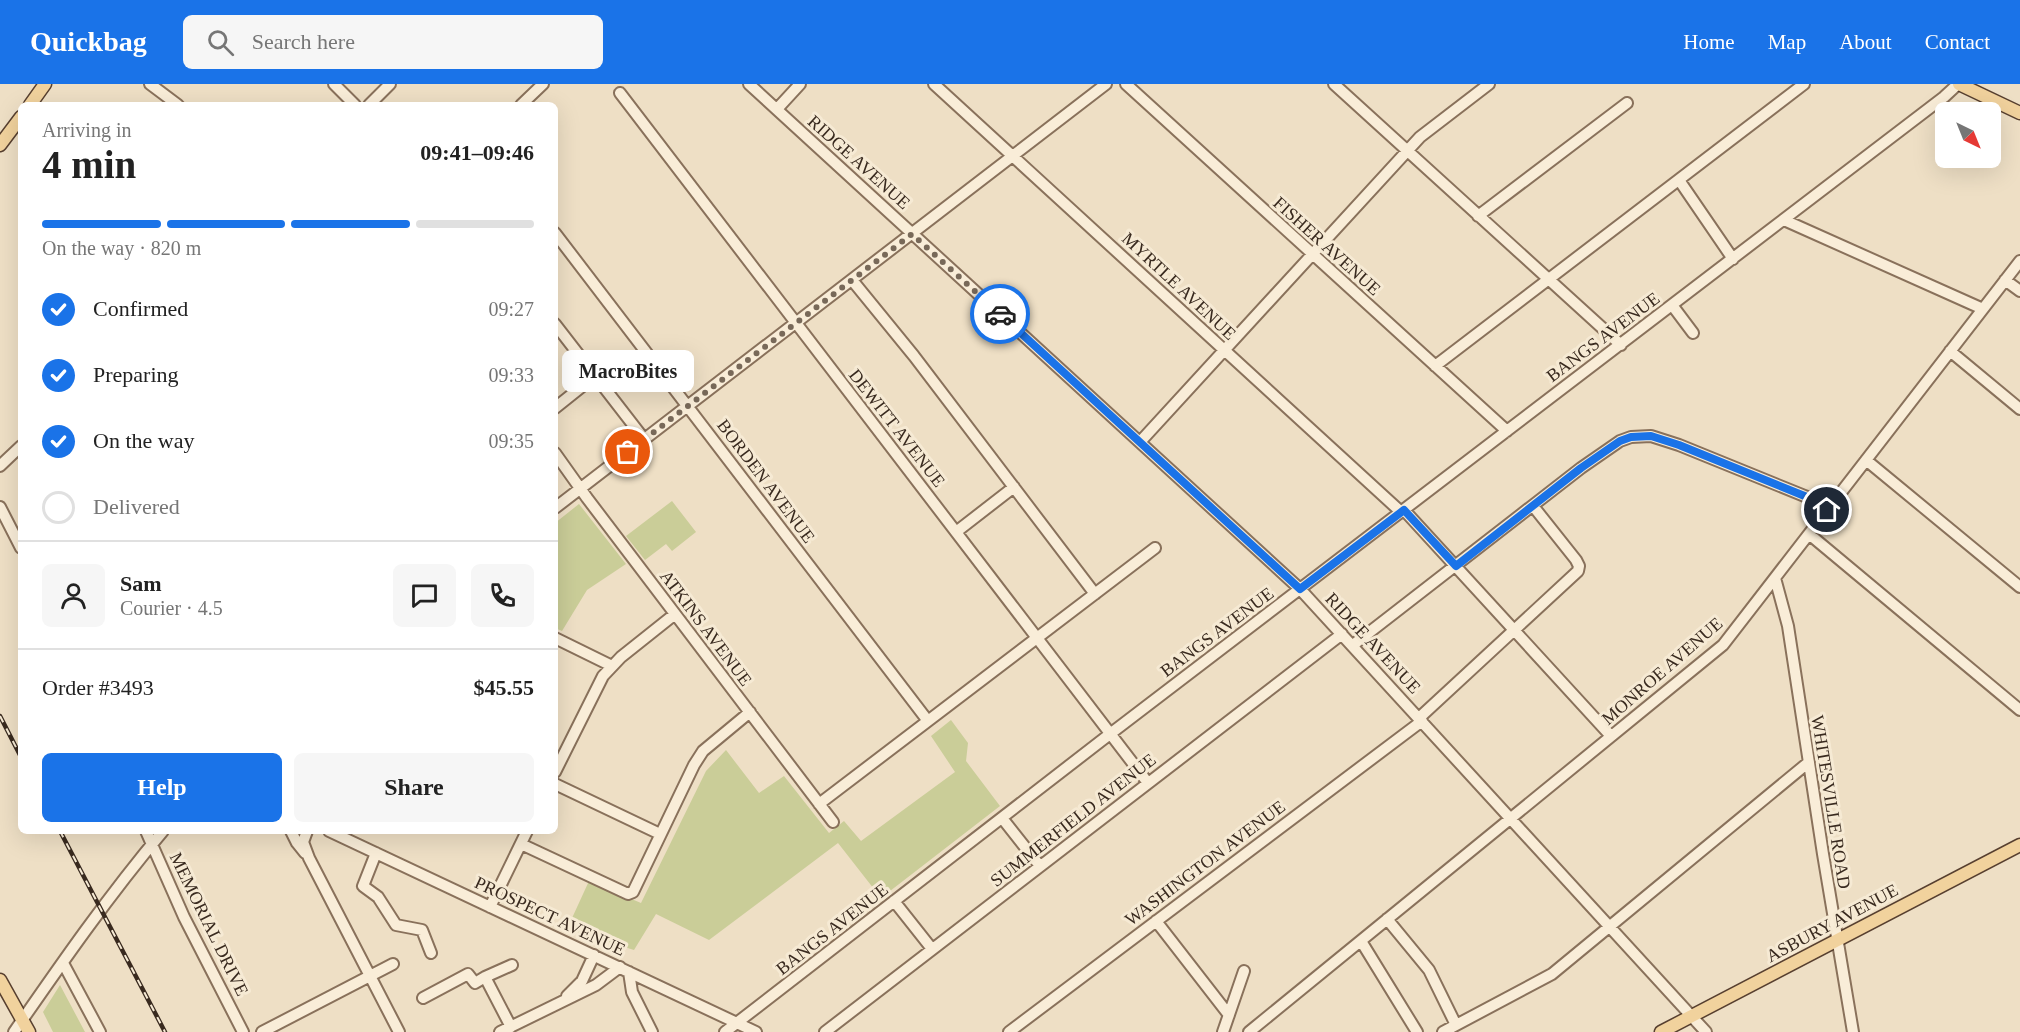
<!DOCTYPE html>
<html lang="en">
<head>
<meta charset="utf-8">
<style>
	:root { --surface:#fff; --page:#f6f6f6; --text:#222; --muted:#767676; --line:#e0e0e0; --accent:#1a73e8 }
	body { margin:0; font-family:"Times New Roman",serif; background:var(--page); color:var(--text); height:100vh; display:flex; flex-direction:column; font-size:22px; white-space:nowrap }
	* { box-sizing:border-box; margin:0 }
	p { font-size:20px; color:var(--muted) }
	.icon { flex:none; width:33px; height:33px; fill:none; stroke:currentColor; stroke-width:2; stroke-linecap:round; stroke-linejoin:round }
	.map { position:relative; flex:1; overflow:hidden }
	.side { position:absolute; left:18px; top:18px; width:540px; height:732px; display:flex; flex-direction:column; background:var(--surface); border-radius:9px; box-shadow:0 6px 24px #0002 }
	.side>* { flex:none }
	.needle { width:39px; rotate:137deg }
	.controls { position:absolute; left:1935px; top:18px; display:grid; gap:12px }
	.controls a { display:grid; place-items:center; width:66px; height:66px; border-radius:9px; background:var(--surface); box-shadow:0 6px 24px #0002; font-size:30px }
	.pin { position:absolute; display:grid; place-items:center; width:51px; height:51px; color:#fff; margin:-26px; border:3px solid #fff; border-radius:50%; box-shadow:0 2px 6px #0007 }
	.courier { position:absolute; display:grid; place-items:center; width:60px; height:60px; margin:-30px; border:4px solid #1a73e8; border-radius:50%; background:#fff; color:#222; box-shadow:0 2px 8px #0007 }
	.bubble { position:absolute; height:42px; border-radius:9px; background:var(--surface); box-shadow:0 6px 24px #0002; font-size:20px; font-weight:700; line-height:42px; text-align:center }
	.overview em { font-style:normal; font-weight:700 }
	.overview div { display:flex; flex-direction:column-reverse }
	.overview { display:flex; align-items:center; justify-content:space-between; height:102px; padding:0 24px }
	h1 { font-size:39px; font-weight:700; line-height:45px }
	.bar { display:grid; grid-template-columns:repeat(4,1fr); gap:9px 6px; align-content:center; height:72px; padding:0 24px }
	.bar i { height:8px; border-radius:4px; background:var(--line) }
	.bar .on { background:var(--accent) }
	.bar p { grid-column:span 4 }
	.line { display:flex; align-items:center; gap:15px; padding:0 24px; border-top:2px solid var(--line) }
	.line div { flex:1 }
	.round { display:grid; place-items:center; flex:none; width:63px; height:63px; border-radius:9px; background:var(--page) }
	ol { padding:0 24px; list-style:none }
	li { display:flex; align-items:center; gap:18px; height:66px }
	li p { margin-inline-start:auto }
	li .icon { padding:6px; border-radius:50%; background:var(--accent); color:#fff; stroke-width:4 }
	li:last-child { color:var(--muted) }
	li i { width:33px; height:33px; border:3px solid var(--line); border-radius:50% }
	.action { display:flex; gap:12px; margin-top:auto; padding:12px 24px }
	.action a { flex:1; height:69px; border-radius:9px; background:var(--accent); color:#fff; font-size:24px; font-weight:700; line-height:69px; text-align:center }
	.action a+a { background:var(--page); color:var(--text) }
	header { display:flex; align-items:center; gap:36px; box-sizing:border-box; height:84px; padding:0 30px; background:var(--accent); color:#fff }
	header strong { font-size:28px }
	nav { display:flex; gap:33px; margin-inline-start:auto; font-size:21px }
	.search { width:420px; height:54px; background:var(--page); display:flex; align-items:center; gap:15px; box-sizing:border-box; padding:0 21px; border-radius:9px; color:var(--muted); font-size:22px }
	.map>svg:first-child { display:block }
	.green { fill:#cacd98 }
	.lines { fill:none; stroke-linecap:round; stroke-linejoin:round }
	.minor-casing { stroke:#89715b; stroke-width:14 }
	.major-casing { stroke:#573f2f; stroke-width:15 }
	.minor { stroke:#f9edd8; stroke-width:10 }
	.major { stroke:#f1d29d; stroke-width:12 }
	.rail-casing { stroke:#392a1f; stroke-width:4.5 }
	.rail { stroke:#f6ead4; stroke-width:2; stroke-dasharray:7; stroke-linecap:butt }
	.done { stroke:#786959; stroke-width:6; stroke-dasharray:0 10.8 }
	.route { stroke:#1a73e8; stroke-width:8 }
	.labels { text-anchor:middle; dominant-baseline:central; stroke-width:6; stroke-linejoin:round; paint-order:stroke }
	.street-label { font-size:18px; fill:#392a1f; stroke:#f6ead4 }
</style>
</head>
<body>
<header>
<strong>Quickbag</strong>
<div class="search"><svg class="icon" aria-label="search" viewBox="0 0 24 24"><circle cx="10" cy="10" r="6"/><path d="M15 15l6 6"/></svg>Search here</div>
<nav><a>Home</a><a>Map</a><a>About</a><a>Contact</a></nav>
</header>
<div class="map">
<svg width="2020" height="948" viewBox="0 0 2020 948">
	<rect width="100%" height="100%" fill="#eedfc5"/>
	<path class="green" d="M672,417L696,448L672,467L666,460L645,476L626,452Z
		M579,420L626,480L587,506L562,547L555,544V439Z
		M951,636L968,659L966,677L1000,722L881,814L838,759L709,856L656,830L634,866L567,845L589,797L641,819L706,687L726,666L759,709L784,692L829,749L844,737L861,757L955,688L931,652Z
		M60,901L85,948H53L43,928Z"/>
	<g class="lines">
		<g class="minor-casing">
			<path id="minor" d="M150,0L178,21
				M334,0L355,21
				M749,0L1300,505L1706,948
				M934,0L1401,428
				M1126,0L1507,347
				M1334,0L1621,261
				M620,9L1148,699
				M369,21L390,0
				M521,21L543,0
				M777,25L800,0
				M1679,96L1733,175
				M1478,132L1627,19
				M1784,136L1983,225
				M555,149L928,637
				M852,196L914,272L1095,510
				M2005,196L2020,207
				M1672,221L1693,249
				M555,240L644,355
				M1950,267L2020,325
				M1435,282L1804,0
				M555,324L595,292
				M1140,358L1420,53L1489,0
				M555,369L587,414L833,738
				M1866,376L2020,503
				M0,382L21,362
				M0,423L21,464
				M555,424L1106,0
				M1404,426L1611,652
				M956,448L1014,403
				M1809,450L2020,626
				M1775,494L1788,542L1823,770L1853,948
				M555,554L612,582
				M1353,561L1581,384L1620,357L1631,353L1651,352L1679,361L1812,415L1827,426
				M1419,634L1578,487L1579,482L1576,476L1533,422
				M555,688L603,592L621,573L675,530
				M555,700L660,750
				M819,720L1155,464
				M1002,734L1040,782
				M146,747L184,833L243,948
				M291,747L297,759L305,769
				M307,747L303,758L309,774L399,948
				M329,747L756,948
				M521,760L628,810L633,808L694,681L703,667L750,628
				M376,769L363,802L378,813L396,841L422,846L431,869
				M894,817L932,865
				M490,823L527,747
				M1387,835L1429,886L1456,941
				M1156,837L1229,931
				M1361,857L1417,948
				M63,879L100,948
				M629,888L632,908L652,948
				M567,912L582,897L594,871
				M423,914L468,890L475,899L485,893
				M511,943L485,893L512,881
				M14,948C61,880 109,811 163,747
				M262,948L393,880
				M500,948L596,901L620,883
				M725,948L1110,650L1944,13L1958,0
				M825,948L1342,550
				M1009,948L1422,637
				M1223,948L1244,887
				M1249,948L1723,561L2020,177
				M1443,948L1552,890L1809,678"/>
		</g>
		<g class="major-casing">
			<path id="major" d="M1959,0L2020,29
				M30,21L45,0
				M0,61L21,33
				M0,896L29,948
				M1661,948L2020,761"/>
		</g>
		<use href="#minor" class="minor"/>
		<use href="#major" class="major"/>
		<g class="rail-casing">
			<path id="rail" d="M0,632L21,673
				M60,747L165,948"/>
		</g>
		<use href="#rail" class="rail"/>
	</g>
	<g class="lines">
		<path class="done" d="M628,368L912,150L1000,230"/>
		<path class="route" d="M1000,230L1300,505L1404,426L1456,482L1581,384L1620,357L1631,353L1651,352L1679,361L1812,415L1827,426"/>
	</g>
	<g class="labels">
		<g class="street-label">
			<text transform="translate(859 78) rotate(42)">RIDGE AVENUE</text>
			<text transform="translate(1327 162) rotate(42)">FISHER AVENUE</text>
			<text transform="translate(1179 202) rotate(43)">MYRTLE AVENUE</text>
			<text transform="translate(1603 253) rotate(-37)">BANGS AVENUE</text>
			<text transform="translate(897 344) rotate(52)">DEWITT AVENUE</text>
			<text transform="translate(766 397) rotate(53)">BORDEN AVENUE</text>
			<text transform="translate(706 544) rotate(53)">ATKINS AVENUE</text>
			<text transform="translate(1217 548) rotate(-37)">BANGS AVENUE</text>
			<text transform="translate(1373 559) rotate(47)">RIDGE AVENUE</text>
			<text transform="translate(1662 587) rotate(-41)">MONROE AVENUE</text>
			<text transform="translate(1831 718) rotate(81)">WHITESVILLE ROAD</text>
			<text transform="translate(1073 736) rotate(-38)">SUMMERFIELD AVENUE</text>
			<text transform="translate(1205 779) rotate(-37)">WASHINGTON AVENUE</text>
			<text transform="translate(550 832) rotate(25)">PROSPECT AVENUE</text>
			<text transform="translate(1832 839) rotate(-28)">ASBURY AVENUE</text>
			<text transform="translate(209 840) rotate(64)">MEMORIAL DRIVE</text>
			<text transform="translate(832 845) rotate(-38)">BANGS AVENUE</text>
		</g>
	</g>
</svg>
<div class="controls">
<a><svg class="needle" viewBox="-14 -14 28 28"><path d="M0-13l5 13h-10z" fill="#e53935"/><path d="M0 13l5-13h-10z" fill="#767676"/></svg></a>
</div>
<div class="pin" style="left:628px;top:368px;background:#ea580c"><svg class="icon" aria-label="bag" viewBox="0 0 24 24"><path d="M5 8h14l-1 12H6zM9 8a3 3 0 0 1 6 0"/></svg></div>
<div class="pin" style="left:1827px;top:426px;background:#1f2937"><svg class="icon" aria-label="home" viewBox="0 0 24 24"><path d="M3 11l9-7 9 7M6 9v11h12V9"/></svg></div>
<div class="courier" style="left:1000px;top:230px"><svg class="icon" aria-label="car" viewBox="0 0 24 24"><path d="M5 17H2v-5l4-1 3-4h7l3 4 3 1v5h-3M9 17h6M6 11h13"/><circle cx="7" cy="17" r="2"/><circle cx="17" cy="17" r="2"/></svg></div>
<div class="bubble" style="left:562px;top:266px;width:132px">MacroBites</div>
<section class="side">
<div class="overview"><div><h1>4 min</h1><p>Arriving in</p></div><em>09:41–09:46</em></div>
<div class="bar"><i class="on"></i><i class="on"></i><i class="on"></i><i></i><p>On the way · 820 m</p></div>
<ol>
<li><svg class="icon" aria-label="check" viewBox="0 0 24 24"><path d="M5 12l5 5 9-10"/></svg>Confirmed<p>09:27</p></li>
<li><svg class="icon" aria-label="check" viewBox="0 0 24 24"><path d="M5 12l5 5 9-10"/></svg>Preparing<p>09:33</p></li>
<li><svg class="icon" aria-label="check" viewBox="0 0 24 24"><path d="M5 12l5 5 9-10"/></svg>On the way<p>09:35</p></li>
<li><i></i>Delivered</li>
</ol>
<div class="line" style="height:108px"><a class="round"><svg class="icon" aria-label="person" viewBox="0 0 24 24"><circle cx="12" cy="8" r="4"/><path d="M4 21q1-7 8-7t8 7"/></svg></a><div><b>Sam</b><p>Courier · 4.5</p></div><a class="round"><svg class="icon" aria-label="chat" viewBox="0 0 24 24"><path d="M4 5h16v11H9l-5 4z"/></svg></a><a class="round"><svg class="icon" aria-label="phone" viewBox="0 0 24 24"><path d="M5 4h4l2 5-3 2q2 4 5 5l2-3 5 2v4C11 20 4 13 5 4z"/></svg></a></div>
<div class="line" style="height:78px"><div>Order #3493</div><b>$45.55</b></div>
<div class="action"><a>Help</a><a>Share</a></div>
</section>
</div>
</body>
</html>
